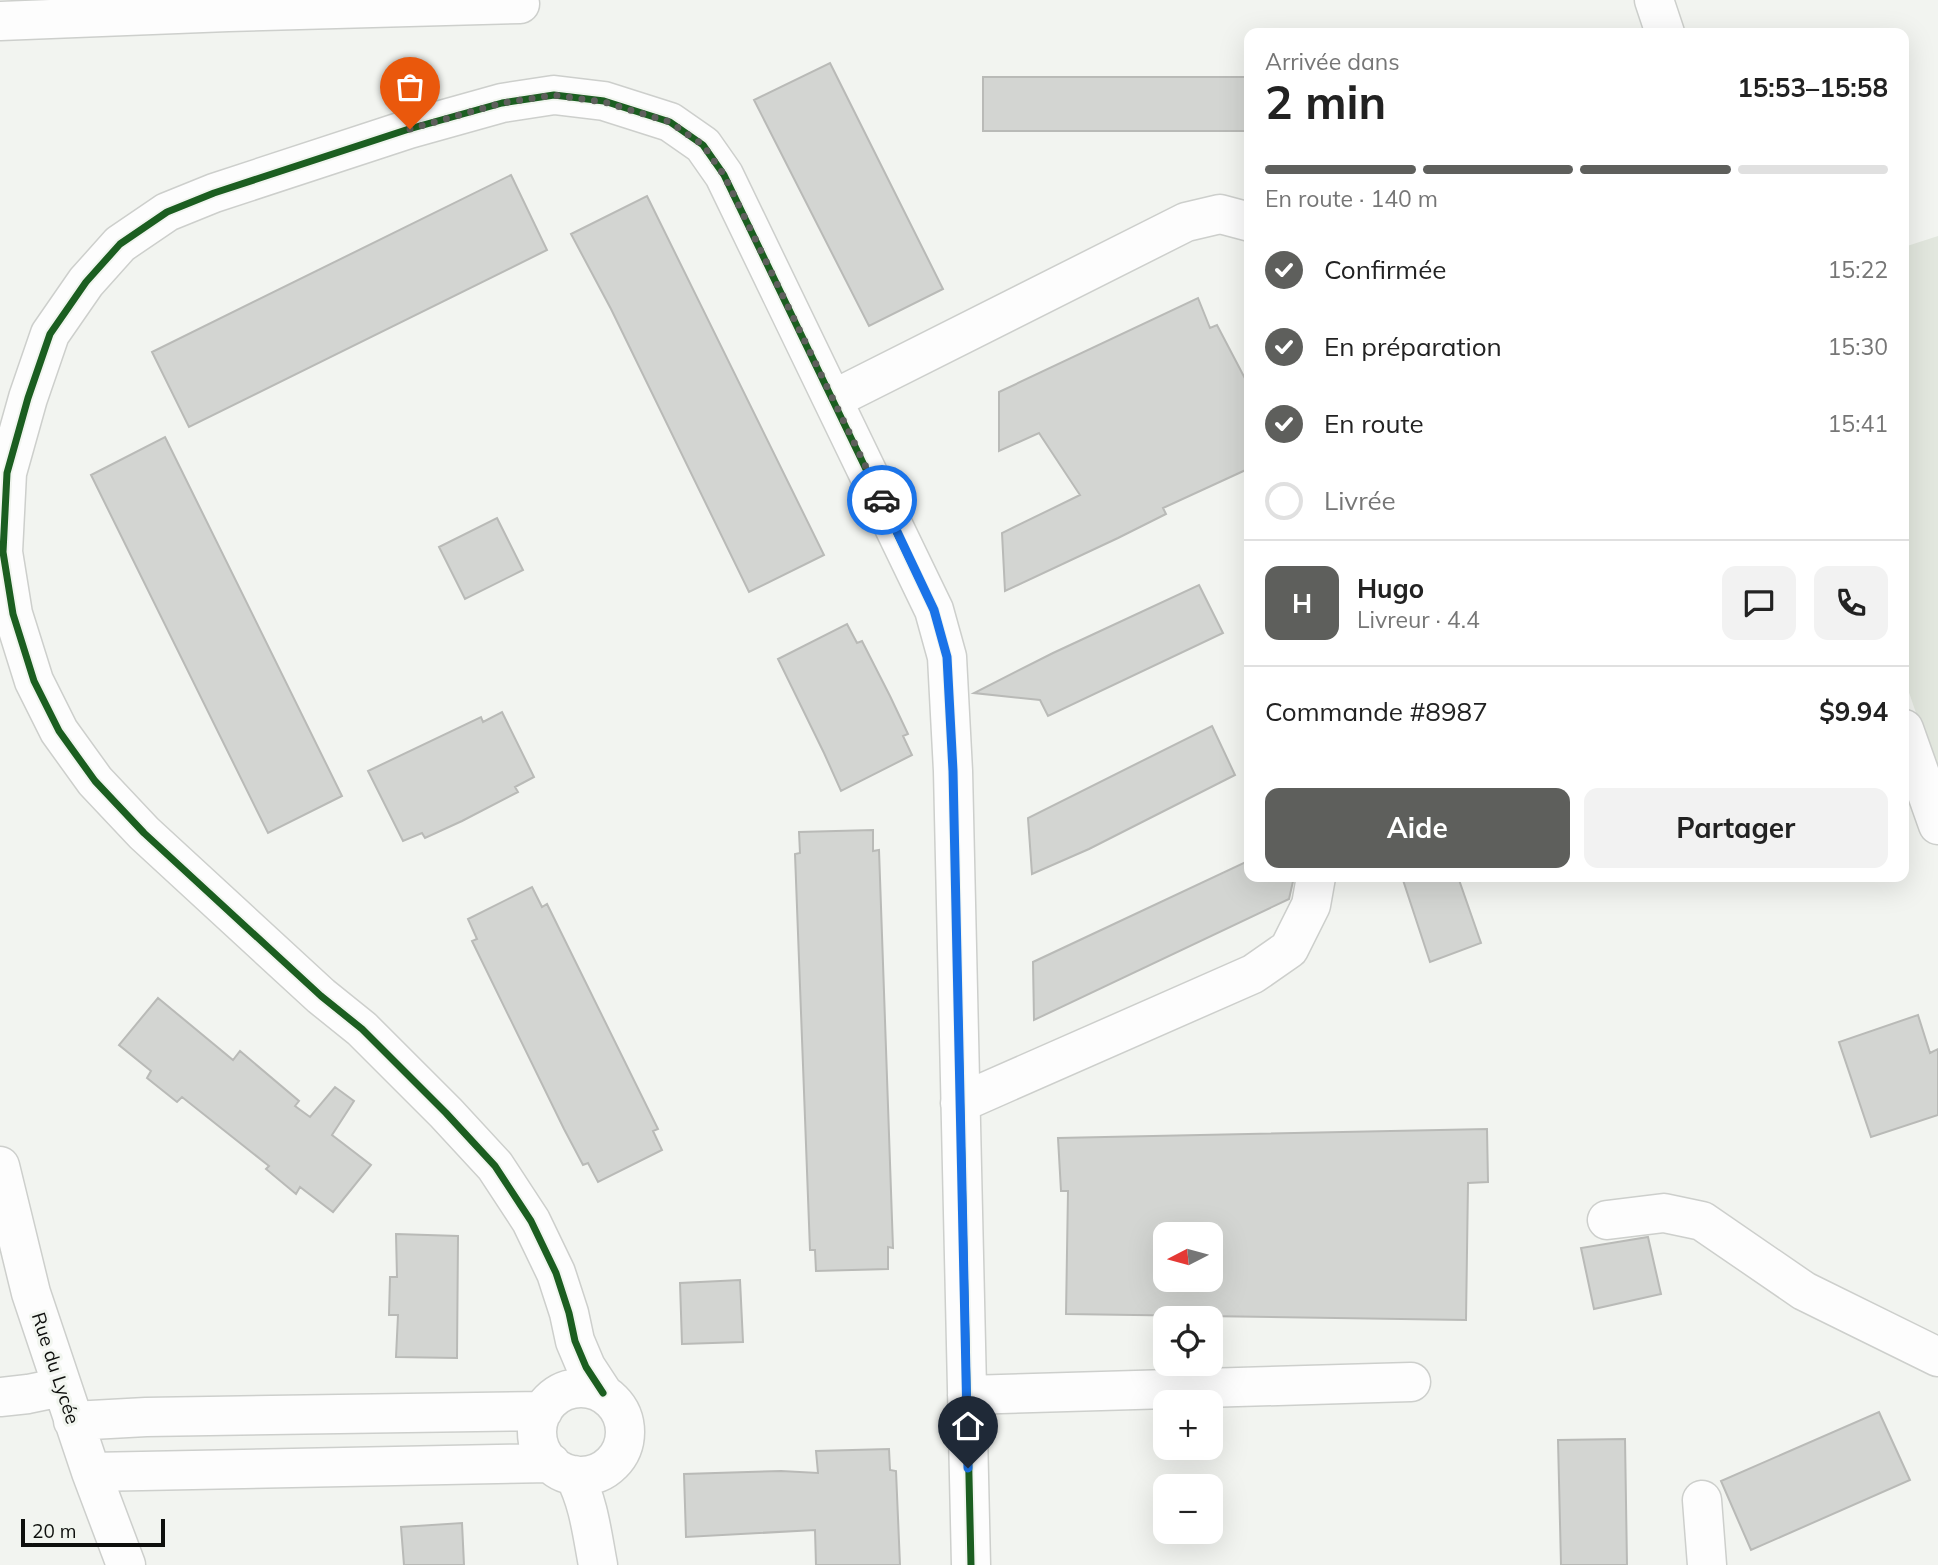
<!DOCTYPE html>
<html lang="fr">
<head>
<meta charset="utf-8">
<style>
	:root { --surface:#fff; --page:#f2f2f2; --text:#222; --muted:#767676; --line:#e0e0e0; --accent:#5e5f5c }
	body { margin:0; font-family:Mulish,sans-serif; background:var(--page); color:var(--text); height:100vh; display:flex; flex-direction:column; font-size:26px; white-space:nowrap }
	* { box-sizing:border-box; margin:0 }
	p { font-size:23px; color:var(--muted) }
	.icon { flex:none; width:38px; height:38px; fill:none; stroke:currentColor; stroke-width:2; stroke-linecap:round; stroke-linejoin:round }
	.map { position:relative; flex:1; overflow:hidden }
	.details { position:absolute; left:1244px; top:28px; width:665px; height:854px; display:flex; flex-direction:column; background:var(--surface); border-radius:14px; box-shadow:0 7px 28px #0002 }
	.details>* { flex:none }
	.needle { width:46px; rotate:264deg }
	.fabs { position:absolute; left:1153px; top:1222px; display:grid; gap:14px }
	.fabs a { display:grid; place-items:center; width:70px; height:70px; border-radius:14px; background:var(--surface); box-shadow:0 7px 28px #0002; font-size:35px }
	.scale { position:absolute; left:21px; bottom:18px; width:144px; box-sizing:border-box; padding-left:7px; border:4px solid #0e0f0d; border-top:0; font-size:19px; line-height:24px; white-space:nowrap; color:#0e0f0d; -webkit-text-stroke:5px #f1f5ef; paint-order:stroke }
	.pin { position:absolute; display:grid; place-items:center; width:60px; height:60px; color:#fff; margin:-72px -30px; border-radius:50% 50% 50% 0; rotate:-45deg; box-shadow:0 0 7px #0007 }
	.pin .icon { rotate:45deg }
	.courier { position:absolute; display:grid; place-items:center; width:70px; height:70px; margin:-35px; border:5px solid #1a73e8; border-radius:50%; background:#fff; color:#222; box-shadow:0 2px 9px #0007 }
	.summary em { font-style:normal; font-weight:700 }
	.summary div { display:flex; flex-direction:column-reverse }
	.summary { display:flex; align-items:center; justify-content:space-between; height:119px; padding:0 21px }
	h1 { font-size:46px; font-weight:700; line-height:52px }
	.bar { display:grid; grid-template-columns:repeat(4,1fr); gap:10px 7px; align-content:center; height:84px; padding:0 21px }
	.bar i { height:9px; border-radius:5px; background:var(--line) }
	.bar .active { background:var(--accent) }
	.bar p { grid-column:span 4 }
	.line { display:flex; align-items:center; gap:18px; padding:0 21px; border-top:2px solid var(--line) }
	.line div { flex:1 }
	.round { display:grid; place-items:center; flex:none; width:74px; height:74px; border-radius:14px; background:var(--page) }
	ol { padding:0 21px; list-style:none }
	li { display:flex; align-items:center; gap:21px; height:77px }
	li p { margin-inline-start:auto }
	li .icon { padding:7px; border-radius:50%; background:var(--accent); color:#fff; stroke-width:4 }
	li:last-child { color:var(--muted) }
	li i { width:38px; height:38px; border:4px solid var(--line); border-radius:50% }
	.cta { display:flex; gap:14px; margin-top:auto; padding:14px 21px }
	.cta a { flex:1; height:80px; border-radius:14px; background:var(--accent); color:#fff; font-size:28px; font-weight:700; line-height:80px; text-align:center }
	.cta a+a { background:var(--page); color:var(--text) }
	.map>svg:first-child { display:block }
	.built { fill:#e2e7de }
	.building { fill:#d3d5d2; stroke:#b9bab7; stroke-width:2; fill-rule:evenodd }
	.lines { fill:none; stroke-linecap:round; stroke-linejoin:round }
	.minor-casing { stroke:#cdcfcc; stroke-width:41 }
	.minor { stroke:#fdfdfd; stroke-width:38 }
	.cycleway-casing { stroke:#f1f5ef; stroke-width:11 }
	.cycleway { stroke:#1b5e20; stroke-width:7 }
	.done { stroke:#5e5f5c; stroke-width:7; stroke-dasharray:0 12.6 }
	.route { stroke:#1a73e8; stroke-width:9 }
	.labels { text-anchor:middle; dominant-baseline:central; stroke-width:6; stroke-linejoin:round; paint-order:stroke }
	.street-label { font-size:19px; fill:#0e0f0d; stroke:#f1f5ef }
</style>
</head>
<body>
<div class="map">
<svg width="1938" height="1565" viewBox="0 0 1938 1565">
	<rect width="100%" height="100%" fill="#f2f4f0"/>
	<path class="built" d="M1938,236V777L1904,678V247Z"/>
	<path class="building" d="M830,63L943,289L869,326L754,100Z
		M983,77H1250V131H983Z
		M511,175L547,250L189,427L152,352Z
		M647,196L824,555L749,592L611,309L571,234Z
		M1198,298L1210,328L1217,325L1250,388V468L1163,508L1166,514L1118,538L1005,591L1002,533L1080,495L1039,433L999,451V392Z
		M165,437L342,796L268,833L91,475Z
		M497,518L523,570L465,599L439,547Z
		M1199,585L1223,633L1048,716L1040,700L974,693L1053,653Z
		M847,624L857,643L862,641L890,696L908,734L903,736L912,755L841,791L824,753L778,659Z
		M502,712L534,777L515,787L518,792L462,821L425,838L422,833L403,841L368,771L481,717L483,722Z
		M1212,726L1235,775L1089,849L1032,874L1028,818Z
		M873,830V851L879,850L893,1248L888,1247V1269L816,1271L815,1250H810L795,854L800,853L799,832Z
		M1250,860V877H1294L1289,899L1034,1020L1033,962Z
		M1402,877H1458L1481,943L1430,962Z
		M532,887L542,907L547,904L658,1129L653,1131L662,1150L598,1182L588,1163L583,1165L564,1129L472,941L477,939L468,919Z
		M158,998L233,1060L240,1051L299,1101L295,1106L310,1117L335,1087L354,1101L332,1135L371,1165L333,1212L300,1187L296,1194L266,1169L269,1166L182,1097L177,1102L147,1078L151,1071L119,1045Z
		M1918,1015L1930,1053L1938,1049V1115L1871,1137L1839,1042Z
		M1487,1129L1488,1182L1468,1183L1466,1320L1066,1314L1068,1191H1061L1058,1138ZM1166,1234H1211V1279H1166Z
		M396,1234L458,1236L457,1358L396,1357L398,1315H389L390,1277H397Z
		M1648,1237L1661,1294L1594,1309L1581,1248Z
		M740,1280L743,1342L682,1344L680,1283Z
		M1879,1412L1910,1480L1751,1550L1721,1481Z
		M1625,1439L1627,1565H1561L1558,1440Z
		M889,1449L890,1470L896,1471L900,1565H816L815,1530L686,1537L684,1474L781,1471L818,1473L816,1451Z
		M462,1523L464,1565H404L401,1527Z"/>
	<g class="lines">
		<g class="minor-casing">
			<path id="minor" d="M1654,0L1665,33
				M0,21L228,12L520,4
				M834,399L1186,222L1220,214L1250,222
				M1904,729L1938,825
				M960,1103L1253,974L1289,949L1311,905L1316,877
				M0,1166L31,1293L91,1472L126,1565
				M1607,1220L1664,1213L1702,1221L1804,1291L1938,1357
				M537 1432a44 44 0 1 1 88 0a44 44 0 1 1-88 0Z
				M603,1393L586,1367L575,1341L569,1313L556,1273L531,1221L495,1166L446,1113L362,1029L321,996L144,833L95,781L59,731L34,681L13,614L3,552L7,473L28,398L50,334L86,282L120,244L167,212L214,193L409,129L502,103L554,95L604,101L670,122L703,145L724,175L934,610L947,657L953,771L971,1565
				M967,1395L1411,1382
				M0,1397L28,1394L62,1387
				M73,1421L146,1417L543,1411
				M91,1472L551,1463
				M574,1475C589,1503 592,1534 598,1565
				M1702,1500L1707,1565"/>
		</g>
		<use href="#minor" class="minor"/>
		<g class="cycleway-casing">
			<path id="cycleway" d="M603,1393L586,1367L575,1341L569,1313L556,1273L531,1221L495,1166L446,1113L362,1029L321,996L144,833L95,781L59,731L34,681L13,614L3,552L7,473L28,398L50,334L86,282L120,244L167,212L214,193L409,129L502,103L554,95L604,101L670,122L703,145L724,175L934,610L947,657L953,771L971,1565"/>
		</g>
		<use href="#cycleway" class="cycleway"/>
	</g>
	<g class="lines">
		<path class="done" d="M410,129L502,103L554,95L604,102L670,122L703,145L724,175L882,500"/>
		<path class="route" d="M882,500L934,610L947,657L953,771L968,1468"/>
	</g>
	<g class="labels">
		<g class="street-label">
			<text transform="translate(56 1368) rotate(72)">Rue du Lycée</text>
		</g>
	</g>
</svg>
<div class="fabs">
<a><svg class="needle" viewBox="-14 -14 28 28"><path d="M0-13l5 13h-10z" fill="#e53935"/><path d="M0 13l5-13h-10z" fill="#767676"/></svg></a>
<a><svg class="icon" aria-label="locate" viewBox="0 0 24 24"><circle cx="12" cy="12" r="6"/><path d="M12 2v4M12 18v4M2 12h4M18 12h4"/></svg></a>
<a>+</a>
<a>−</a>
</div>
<div class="scale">20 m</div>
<div class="pin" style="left:410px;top:129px;background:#ea580c"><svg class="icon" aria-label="bag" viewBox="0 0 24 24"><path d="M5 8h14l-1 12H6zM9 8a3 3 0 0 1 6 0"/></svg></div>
<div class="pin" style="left:968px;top:1468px;background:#1f2937"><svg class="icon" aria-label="home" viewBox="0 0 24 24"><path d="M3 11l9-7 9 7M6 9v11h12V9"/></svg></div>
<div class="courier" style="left:882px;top:500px"><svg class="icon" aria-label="car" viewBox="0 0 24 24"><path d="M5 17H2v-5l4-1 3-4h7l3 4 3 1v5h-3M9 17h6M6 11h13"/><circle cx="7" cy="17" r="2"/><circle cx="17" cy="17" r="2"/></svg></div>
<section class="details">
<div class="summary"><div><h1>2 min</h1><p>Arrivée dans</p></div><em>15:53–15:58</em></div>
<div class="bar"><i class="active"></i><i class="active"></i><i class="active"></i><i></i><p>En route · 140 m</p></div>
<ol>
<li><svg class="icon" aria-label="check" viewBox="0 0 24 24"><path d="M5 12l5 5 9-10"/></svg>Confirmée<p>15:22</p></li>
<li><svg class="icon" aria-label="check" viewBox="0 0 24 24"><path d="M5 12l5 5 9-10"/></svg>En préparation<p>15:30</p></li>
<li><svg class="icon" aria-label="check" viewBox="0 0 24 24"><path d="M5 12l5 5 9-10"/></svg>En route<p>15:41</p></li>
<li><i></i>Livrée</li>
</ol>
<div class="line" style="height:126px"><b class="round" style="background:var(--accent);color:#fff">H</b><div><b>Hugo</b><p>Livreur · 4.4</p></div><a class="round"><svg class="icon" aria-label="chat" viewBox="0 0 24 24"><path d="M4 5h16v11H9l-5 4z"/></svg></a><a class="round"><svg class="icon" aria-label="phone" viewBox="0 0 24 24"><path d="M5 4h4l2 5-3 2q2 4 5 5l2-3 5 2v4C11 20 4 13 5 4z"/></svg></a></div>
<div class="line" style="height:91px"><div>Commande #8987</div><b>$9.94</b></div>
<div class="cta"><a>Aide</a><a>Partager</a></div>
</section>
</div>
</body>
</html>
